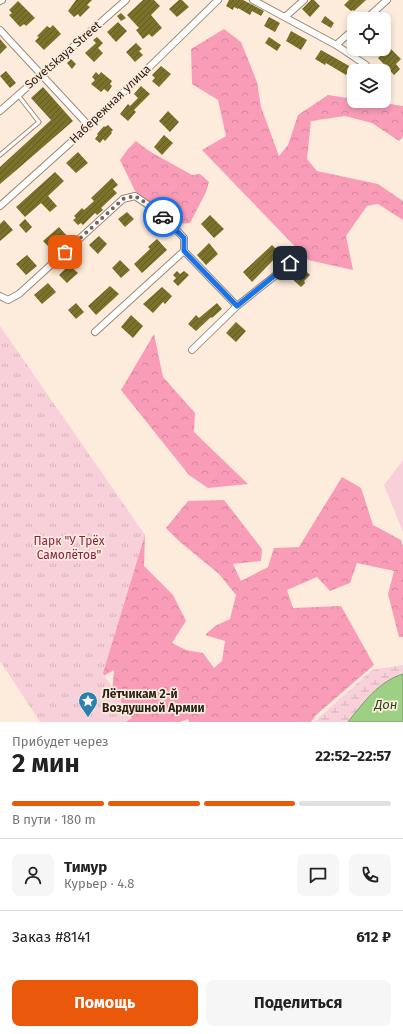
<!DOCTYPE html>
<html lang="ru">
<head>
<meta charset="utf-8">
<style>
	:root { --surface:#fff; --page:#f6f6f6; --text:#222; --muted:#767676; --line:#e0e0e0; --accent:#ea580c }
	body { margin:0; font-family:"Fira Sans",sans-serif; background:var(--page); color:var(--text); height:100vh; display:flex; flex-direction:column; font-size:15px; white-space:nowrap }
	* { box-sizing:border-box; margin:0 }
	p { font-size:13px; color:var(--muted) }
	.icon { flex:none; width:22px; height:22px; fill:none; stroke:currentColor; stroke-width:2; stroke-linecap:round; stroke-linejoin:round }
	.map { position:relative; height:722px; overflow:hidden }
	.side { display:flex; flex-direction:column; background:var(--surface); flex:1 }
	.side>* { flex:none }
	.fabs { position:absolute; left:347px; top:12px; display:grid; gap:8px }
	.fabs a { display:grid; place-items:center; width:44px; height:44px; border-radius:8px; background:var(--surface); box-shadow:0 2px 6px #0003; font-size:20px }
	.pin { position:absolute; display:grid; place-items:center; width:34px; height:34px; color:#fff; margin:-17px; border-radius:8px; box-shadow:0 2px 6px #0006 }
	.courier { position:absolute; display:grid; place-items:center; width:40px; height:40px; margin:-20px; border:3px solid #1a73e8; border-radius:50%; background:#fff; color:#222; box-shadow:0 1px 5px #0007 }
	.headline em { font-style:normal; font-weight:700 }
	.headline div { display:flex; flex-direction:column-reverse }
	.headline { display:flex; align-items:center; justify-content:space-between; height:68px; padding:0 12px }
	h1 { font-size:26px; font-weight:700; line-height:30px }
	.bar { display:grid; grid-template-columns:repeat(4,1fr); gap:6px 4px; align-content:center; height:48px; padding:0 12px }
	.bar i { height:5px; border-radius:3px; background:var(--line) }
	.bar .current { background:var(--accent) }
	.bar p { grid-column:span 4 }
	.line { display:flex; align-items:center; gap:10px; padding:0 12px; border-top:1px solid var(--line) }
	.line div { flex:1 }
	.round { display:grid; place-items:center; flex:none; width:42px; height:42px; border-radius:8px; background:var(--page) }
	.action { display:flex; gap:8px; margin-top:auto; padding:8px 12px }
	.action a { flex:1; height:46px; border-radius:8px; background:var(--accent); color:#fff; font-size:16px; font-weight:700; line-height:46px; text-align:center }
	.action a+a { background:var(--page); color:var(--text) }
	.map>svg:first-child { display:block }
	.grass { fill:#f7d0da }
	.forest { fill:url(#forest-crowns) }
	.wetland { fill:url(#wetland-marsh) }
	.park { fill:url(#park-tufts) }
	.water { fill:#9dd085; stroke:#7a9b64 }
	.building { fill:url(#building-hatch) }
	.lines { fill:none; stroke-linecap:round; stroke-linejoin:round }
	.lane-casing { stroke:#9c8975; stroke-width:5 }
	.street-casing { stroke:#9c8975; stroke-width:8 }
	.lane { stroke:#fff; stroke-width:3 }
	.street { stroke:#fff; stroke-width:6 }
	.done { stroke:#72675c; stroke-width:4; stroke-dasharray:0 7.2 }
	.route { stroke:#1a73e8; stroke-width:5 }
	.labels { text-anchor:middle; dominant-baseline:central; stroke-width:3.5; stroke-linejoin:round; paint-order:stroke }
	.street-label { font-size:12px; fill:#271f18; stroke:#fdecdb }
	.park-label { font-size:12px; fill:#8b204b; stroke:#fdecdb }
	.poi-label { font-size:12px; font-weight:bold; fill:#271f18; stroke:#fdecdb; text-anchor:start }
	.water-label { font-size:13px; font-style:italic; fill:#284916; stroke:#fdecdb }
</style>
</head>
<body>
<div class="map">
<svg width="403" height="722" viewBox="0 0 403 722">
	<defs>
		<pattern id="forest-crowns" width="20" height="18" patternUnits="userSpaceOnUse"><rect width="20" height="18" fill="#f99cb7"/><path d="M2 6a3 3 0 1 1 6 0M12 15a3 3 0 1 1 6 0" fill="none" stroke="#d5869d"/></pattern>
		<pattern id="wetland-marsh" width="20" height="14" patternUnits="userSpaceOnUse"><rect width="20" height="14" fill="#f7d0da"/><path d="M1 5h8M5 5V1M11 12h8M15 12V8" fill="none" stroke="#d4b2ba"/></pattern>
		<pattern id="park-tufts" width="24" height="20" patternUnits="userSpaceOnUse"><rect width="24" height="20" fill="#f7d0da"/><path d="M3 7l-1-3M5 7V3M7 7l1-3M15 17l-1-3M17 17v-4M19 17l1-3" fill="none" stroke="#d4b2ba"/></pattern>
		<pattern id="building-hatch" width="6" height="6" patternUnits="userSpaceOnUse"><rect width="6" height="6" fill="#7a712a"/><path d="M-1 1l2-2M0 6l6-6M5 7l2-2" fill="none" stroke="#645c23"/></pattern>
	</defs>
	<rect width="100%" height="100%" fill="#fdecdb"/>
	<path class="grass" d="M403,460V532L384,485Z"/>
	<path class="forest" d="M224,29L241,42L257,82L261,107L279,156L288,145L298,115L328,95L354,99V101H368L403,106V137L399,141L372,123L345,116L311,121L307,159L317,171L378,184L403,201V220L378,204L367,206L346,236L353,270L308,260L202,150L226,136L218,100L192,84L191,49Z
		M136,141L149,151L192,175L200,174L209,182L206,192L190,223L178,224L135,191L120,160L128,149Z
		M154,334L163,377L195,413L194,432L248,484L208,488L189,475L121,390Z
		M342,477L361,488L373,525L401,540L403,547V637H399L388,594L394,571L357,563L350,583L330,591L317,577L287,590L293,608L341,606L374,665L316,715L311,722H189L188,719L180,722H122L111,705L114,670L92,683L0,528L94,481L145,535L144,566L173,595L186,621L172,643L186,650L203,653L214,668L222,661L225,641L205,635L215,626L230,619L236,595L219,574L180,542L166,528L188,501L224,500L262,549L261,561L233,564L241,581L268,567L274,548L299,547Z"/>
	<path class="wetland" d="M403,665V674C379,681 363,703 348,722H314L372,670Z"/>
	<path class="park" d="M0,326L145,535L103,673L132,718L126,722H40L0,661Z"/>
	<path class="water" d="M403,674V722H348C363,703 379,681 403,674Z"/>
	<path class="building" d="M76,0H92L87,5L90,7L80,17L78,14L74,17L68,11Z
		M143,0H154L160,6L151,15L162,28L152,37L149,34L143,39L136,30L139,28L127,15Z
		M179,0H182L189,7L177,17L169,9Z
		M229,0H243L264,11L261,16L252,11L250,15L238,8V9L234,7L233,10L226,6Z
		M311,0H314L320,6L310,17L302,9Z
		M349,0H366L354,11L353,10L351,11L344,5Z
		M18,1L35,18L26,26L24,24L20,27L9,15L12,13L9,10Z
		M121,13L126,18L121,21L117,16Z
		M325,16L334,23L331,28L321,22Z
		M269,17L280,23L275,32L264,26Z
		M118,22L127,31L116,42L107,32Z
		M53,25L61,34L44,50L35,41L39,37L37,36L47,26L50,28Z
		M291,31L307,40L301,50L286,41Z
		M97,37L103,43L98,48L103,53L94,62L85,53L96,43L93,40Z
		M269,37L281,45L277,51L265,43Z
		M0,39L7,47L0,54Z
		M136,43L142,49L139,51L143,55L135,62L126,52Z
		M391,49L401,59L396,64L400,69L394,75L378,58L384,52L385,54Z
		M321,50L351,67L346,75L326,63L325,65L315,59Z
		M71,59L76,64L72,69L67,63Z
		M161,66L171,74L159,87L152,81L155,78L152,75Z
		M6,71L16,83L10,88L0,76Z
		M96,72L99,75L101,72L112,81L110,84L112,86L108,92L104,89L101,92L91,84L95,80L92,77Z
		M141,86L150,94L134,110L136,112L128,121L120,114L128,104L130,106L138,98L134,94Z
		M43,87L73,121L20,167L0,184V167L51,120L31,98Z
		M168,111L179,122L170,132L159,121Z
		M108,125L113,130L111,132L112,133L105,141L103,139L100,143L95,139L98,135L97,134L104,126L105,127Z
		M164,135L173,143L162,155L154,147Z
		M78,152L88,163L76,173L66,163Z
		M55,172L64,181L48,196L57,206L50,212L41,203L25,217L16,207Z
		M112,178L118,185L113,189L117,193L101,208L103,210L97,215L95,213L83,225L81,223L78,225L73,220L76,218L74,216L82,208L84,210L94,201L91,198Z
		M127,212L134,219L125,227L118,219Z
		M210,215L224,229L214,238L201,224Z
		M25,219L32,227L26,233L19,225Z
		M4,220L13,230L0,241V224Z
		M59,227L67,236L52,250L43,241Z
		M99,236L107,244L98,254L89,245Z
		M157,239L167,250L142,273L134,264L150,249L148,247Z
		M209,243L218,254L206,265L197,255Z
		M272,245L280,253L252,282L243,272Z
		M27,255L37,266L26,275L16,264Z
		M120,260L130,270L121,278L112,268Z
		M69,265L78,273L67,283L59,275Z
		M302,267L310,275L304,281L305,283L301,287L291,278Z
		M177,271L180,274L184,271L189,275L178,286L173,281L176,278L173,275Z
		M48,283L56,292L42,304L34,295Z
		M110,286L119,294L96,315L88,306Z
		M162,287L172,296L165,304L163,302L153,313L143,304Z
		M76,303L84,312L76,319L68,310Z
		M217,303L222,309L212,318L211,317L196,331L188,324L196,315L199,318Z
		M131,315L143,326L133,338L121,327Z
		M236,322L246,331L236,342L226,333Z"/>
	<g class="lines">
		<g class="lane-casing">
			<path id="lane" d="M0,155L39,122L18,95"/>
		</g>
		<g class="street-casing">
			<path id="street" d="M253,0L336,45L366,65
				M0,1L2,0
				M285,17L304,0
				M366,19L387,0
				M0,30L89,126
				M336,45L354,29
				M0,111L126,0
				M0,206L89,126L218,0
				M0,296L8,300L19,294L123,199L135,196C154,208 169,221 184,238V251L237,306
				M95,332L184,251
				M192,350L237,306L291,263"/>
		</g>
		<use href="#lane" class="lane"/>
		<use href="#street" class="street"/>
	</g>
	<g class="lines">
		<path class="done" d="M65,252L123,199L135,196L152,207L163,217"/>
		<path class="route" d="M163,217L184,238V251L237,306L290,263"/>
	</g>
	<defs>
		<g id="sight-pin" transform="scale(1)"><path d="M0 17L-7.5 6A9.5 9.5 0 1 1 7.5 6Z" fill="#2a81b0" stroke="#fdecdb"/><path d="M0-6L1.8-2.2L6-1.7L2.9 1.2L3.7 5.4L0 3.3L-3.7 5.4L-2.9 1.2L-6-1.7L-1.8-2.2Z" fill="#fff"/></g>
	</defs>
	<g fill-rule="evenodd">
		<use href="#sight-pin" x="88" y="701"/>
	</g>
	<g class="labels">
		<g class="street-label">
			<text transform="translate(63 55) rotate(-41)">Sovetskaya Street</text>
			<text transform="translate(110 104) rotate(-44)">Набережная улица</text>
		</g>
		<g class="park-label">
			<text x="69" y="541">Парк "У Трёх<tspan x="69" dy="14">Самолётов"</tspan></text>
		</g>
		<g class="poi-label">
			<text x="102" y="694">Лётчикам 2-й<tspan x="102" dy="14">Воздушной Армии</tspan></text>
		</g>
		<g class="water-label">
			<text x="386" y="704">Дон</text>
		</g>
	</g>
</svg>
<div class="fabs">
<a><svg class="icon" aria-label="locate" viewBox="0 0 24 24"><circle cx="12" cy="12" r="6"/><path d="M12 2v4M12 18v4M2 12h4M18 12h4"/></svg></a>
<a><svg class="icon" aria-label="layers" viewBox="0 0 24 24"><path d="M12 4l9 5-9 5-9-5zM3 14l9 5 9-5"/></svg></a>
</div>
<div class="pin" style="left:65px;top:252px;background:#ea580c"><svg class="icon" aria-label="bag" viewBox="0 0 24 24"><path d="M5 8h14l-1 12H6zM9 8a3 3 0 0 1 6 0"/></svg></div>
<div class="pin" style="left:290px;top:263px;background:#1f2937"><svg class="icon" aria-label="home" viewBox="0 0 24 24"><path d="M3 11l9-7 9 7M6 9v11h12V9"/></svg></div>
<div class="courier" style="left:163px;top:217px"><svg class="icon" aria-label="car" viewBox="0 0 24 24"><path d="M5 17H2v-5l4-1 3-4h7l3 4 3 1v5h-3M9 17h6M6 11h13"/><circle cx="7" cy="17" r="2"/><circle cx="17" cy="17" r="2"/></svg></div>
</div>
<section class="side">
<div class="headline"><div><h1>2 мин</h1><p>Прибудет через</p></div><em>22:52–22:57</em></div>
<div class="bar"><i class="current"></i><i class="current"></i><i class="current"></i><i></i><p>В пути · 180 m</p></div>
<div class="line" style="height:72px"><a class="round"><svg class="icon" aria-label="person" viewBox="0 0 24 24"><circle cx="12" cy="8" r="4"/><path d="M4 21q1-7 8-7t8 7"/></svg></a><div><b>Тимур</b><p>Курьер · 4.8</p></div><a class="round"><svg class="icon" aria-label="chat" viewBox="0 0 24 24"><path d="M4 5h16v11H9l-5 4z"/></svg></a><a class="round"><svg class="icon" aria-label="phone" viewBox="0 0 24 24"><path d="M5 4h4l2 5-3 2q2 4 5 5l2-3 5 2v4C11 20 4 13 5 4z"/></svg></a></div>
<div class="line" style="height:52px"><div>Заказ #8141</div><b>612 ₽</b></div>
<div class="action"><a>Помощь</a><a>Поделиться</a></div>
</section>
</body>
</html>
